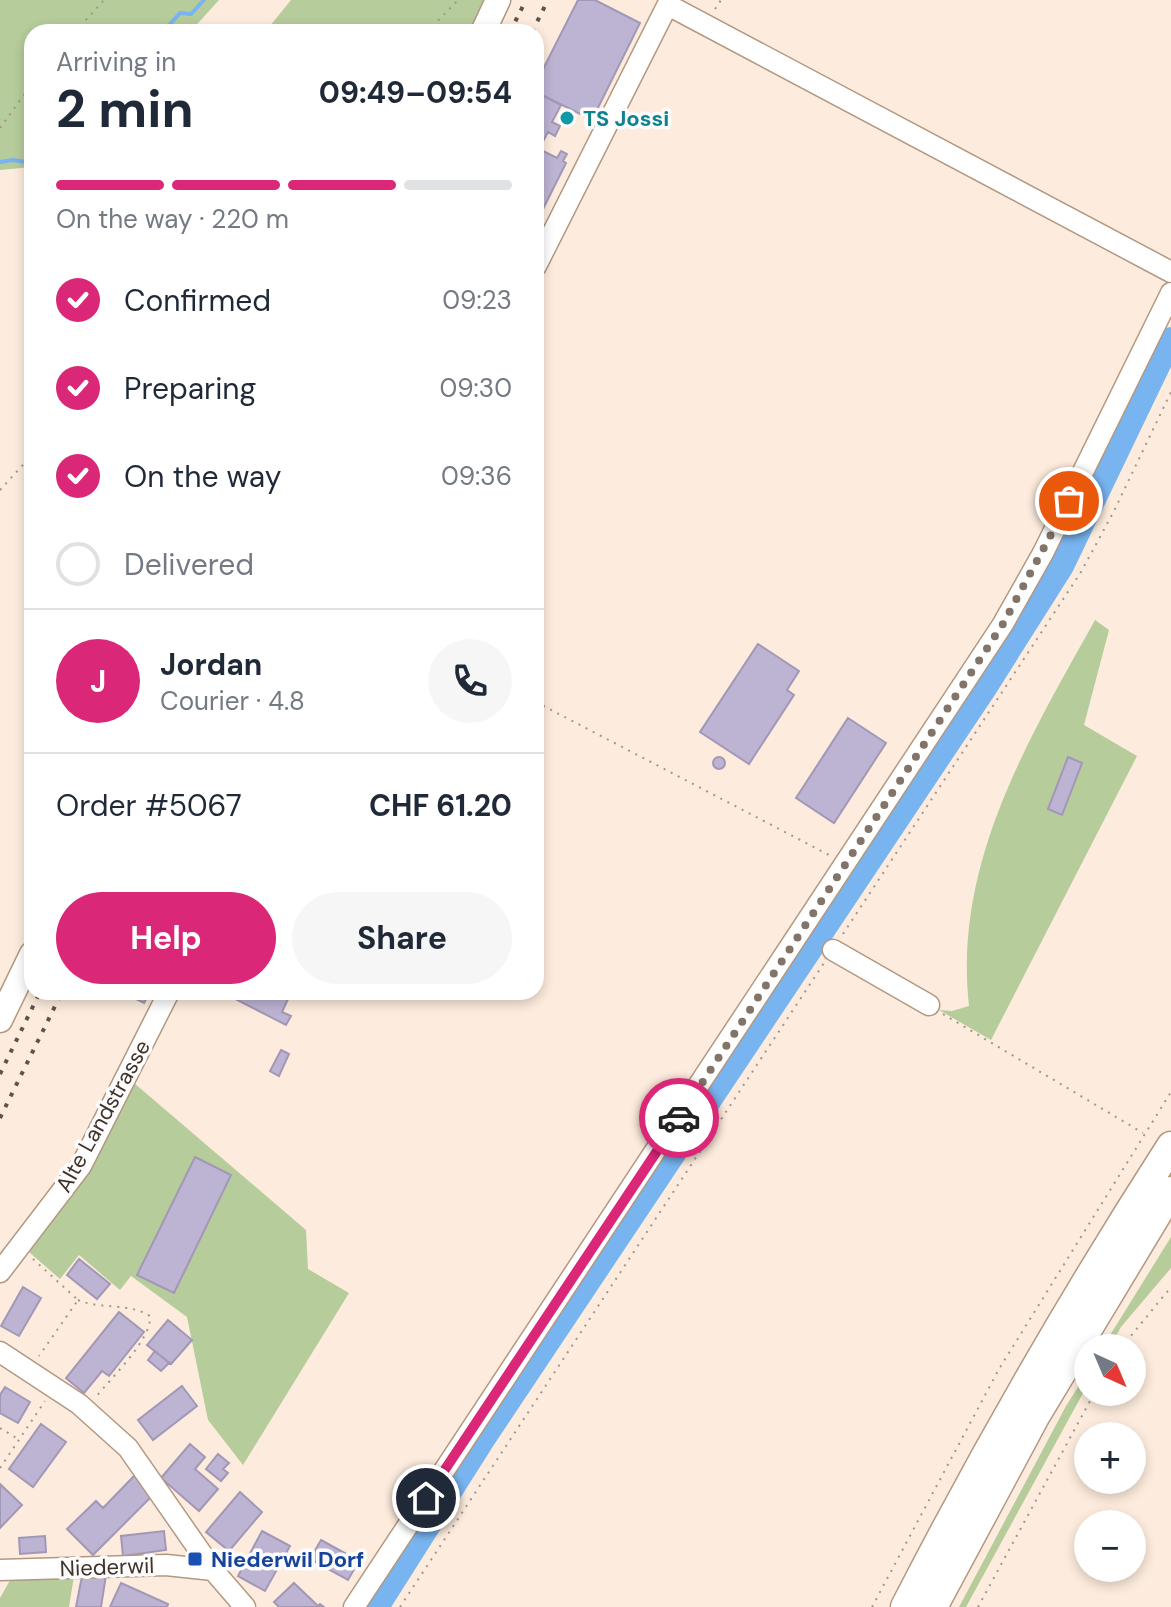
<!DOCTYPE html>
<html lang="en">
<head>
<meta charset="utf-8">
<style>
	:root { --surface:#fff; --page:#f6f6f7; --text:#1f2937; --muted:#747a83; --line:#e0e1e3; --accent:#db2777 }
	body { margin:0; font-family:"DM Sans",sans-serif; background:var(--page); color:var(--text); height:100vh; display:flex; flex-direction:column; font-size:30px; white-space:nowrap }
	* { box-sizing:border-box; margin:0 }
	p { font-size:26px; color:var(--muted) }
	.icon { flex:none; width:44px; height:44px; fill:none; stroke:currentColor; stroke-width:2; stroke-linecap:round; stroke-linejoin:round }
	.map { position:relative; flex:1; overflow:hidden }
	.panel { position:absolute; left:24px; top:24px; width:520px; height:976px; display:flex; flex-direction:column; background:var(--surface); border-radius:24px; box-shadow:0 4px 12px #0003 }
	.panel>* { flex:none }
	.needle { width:52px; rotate:136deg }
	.controls { position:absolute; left:1074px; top:1334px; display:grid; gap:16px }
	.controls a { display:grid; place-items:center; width:72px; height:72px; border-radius:50%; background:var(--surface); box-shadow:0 4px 12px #0003; font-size:40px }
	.pin { position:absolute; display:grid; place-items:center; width:68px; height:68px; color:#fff; margin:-34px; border:4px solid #fff; border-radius:50%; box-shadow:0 2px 8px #0007 }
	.courier { position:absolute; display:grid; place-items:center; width:80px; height:80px; margin:-40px; border:6px solid #db2777; border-radius:50%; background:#fff; color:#222; box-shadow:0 2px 10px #0007 }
	.summary em { font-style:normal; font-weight:700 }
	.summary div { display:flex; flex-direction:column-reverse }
	.summary { display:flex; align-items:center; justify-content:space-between; height:136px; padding:0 32px }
	h1 { font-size:52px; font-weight:700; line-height:60px }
	.bar { display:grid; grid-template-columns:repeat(4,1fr); gap:12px 8px; align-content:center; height:96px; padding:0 32px }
	.bar i { height:10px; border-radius:6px; background:var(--line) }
	.bar .current { background:var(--accent) }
	.bar p { grid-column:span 4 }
	.line { display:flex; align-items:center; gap:20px; padding:0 32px; border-top:2px solid var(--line) }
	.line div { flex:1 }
	.round { display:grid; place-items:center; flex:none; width:84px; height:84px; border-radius:42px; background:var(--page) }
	ol { padding:0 32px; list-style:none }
	li { display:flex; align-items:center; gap:24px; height:88px }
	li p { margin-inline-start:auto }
	li .icon { padding:8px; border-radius:50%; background:var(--accent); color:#fff; stroke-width:4 }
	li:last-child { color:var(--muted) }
	li i { width:44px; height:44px; border:4px solid var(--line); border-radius:50% }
	.cta { display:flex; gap:16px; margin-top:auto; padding:16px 32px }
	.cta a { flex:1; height:92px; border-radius:48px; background:var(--accent); color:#fff; font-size:32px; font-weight:700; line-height:92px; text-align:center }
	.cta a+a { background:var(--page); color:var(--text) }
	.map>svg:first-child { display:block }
	.green { fill:#b6cc9b }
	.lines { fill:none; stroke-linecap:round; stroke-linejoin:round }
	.stream { stroke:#77b4f0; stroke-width:4 }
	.river { stroke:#77b4f0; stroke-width:24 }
	.building { fill:#bdb3d3; stroke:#a298b6; stroke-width:2 }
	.minor-casing { stroke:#b39881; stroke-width:23 }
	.major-casing { stroke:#b39881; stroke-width:27 }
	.highway-casing { stroke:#b39881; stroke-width:31 }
	.path { stroke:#a49589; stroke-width:2; stroke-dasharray:2 6; stroke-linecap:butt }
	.minor { stroke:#fff; stroke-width:20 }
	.major { stroke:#fff; stroke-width:24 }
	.highway { stroke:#fff; stroke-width:28 }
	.rail { stroke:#5f5349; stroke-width:4; stroke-dasharray:4 8; stroke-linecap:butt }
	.done { stroke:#827469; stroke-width:8; stroke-dasharray:0 14.4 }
	.route { stroke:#db2777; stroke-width:10 }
	.culture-dot { fill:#0f9aa8; stroke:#fcfcfc; stroke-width:3 }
	.transit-dot { fill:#1a4fb4; stroke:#fcfcfc; stroke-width:3 }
	.labels { text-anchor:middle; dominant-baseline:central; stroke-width:7; stroke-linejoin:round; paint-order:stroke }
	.culture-label { font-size:22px; font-weight:bold; fill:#0d838f; stroke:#fcfcfc; text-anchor:start }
	.street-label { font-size:22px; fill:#3f332a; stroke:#fcfcfc }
	.transit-label { font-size:22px; font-weight:bold; fill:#164399; stroke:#fcfcfc; text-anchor:start }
</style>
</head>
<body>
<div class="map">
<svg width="1171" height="1607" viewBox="0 0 1171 1607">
	<rect width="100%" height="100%" fill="#fdecdd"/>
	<path class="green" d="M0,0H219L190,32H32V167L0,170Z
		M291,0H485L469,32H265Z
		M1095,620L1109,630L1084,725L1137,756L991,1040L939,1010L952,1011L969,1006C953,863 1029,739 1095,620Z
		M134,1083L306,1230L308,1269L349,1293L243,1465L208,1420L187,1317L131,1276L120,1290L79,1255L60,1279L29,1252L86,1172Z
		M1171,1237V1268L1121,1327L1109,1348H1102Z
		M1088,1371V1384L966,1607H959L1066,1406Z
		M75,1570L69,1607H0V1598L13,1575Z"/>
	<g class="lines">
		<path class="stream" d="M163,32L180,13L191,14L204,0
			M0,162L13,160L32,163"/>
		<path class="river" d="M377,1607L484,1438L985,688L1062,566L1171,339"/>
	</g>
	<path class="building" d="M578,0H595L640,23L592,120L536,92V83Z
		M536,92L561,105L552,122L560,126L555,136L548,132L539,149L557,158L561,151L567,154L563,161L566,163L536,223Z
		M758,644L799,671L787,690L794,695L749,764L700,732Z
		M848,718L886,743L834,823L796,798Z
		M713 763a6 6 0 1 1 12 0a6 6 0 1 1-12 0Z
		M1068,757L1082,763L1062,815L1048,809Z
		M122,992H150L144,1003Z
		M222,992H288L285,998L288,999L282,1012L291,1016L286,1025Z
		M281,1050L289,1054L279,1076L270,1071Z
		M195,1157L231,1175L174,1293L137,1275Z
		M79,1259L110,1284L97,1299L67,1275Z
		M23,1287L41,1298L19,1336L1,1326Z
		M119,1312L144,1332L109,1376L102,1371L84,1393L66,1378Z
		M168,1320L192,1340L171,1364L147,1345Z
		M155,1351L169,1363L161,1371L148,1360Z
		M182,1386L197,1406L153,1440L138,1420Z
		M5,1387L30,1402L18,1423L0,1413V1395Z
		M41,1424L66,1442L33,1487L9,1469Z
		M190,1444L205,1457L195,1469L218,1489L199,1511L161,1478Z
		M218,1454L229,1463L223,1469L228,1473L221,1481L206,1469Z
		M136,1474L155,1493L93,1555L67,1529L96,1501L103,1508Z
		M0,1484L22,1505L0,1528Z
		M240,1492L262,1512L229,1551L206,1532Z
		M164,1531L166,1550L123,1556L121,1536Z
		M262,1531L290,1546L265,1591L238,1576Z
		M45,1536L46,1552L20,1554L19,1538Z
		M321,1540L359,1561L348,1580L310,1559Z
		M83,1571L106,1575L101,1607H76Z
		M121,1583L168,1604L167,1607H110Z
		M294,1583L318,1606L320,1604L324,1607H279L274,1602Z"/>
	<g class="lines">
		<g class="minor-casing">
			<path id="minor" d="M668,5L1171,272
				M536,266L670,0
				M833,950L929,1005
				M0,1272L81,1166L169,992
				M0,1352L79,1404L128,1448L213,1570L245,1607
				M0,1570L166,1565L213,1570
				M354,1607L1003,624L1043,553L1171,293"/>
		</g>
		<g class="major-casing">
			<path id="major" d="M483,32L498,0
				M0,1020L32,954"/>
		</g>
		<g class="highway-casing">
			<path id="highway" d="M905,1607C986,1449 1075,1295 1171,1146
				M933,1607L1036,1415L1171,1191"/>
		</g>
		<path class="path" d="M715,9L721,0
			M75,32L104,0
			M427,32L458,0
			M0,128L32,84
			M0,490L32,455
			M536,702L829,855
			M843,934L1081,572L1114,511L1171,392
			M943,1014L1143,1133
			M33,1259L78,1300L39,1356
			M78,1300C102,1310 127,1302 150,1316C152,1339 111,1378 96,1397
			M1121,1348L1171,1287
			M0,1428L18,1439
			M0,1468L45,1401
			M400,1607L824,963
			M872,1607L999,1369L1171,1092
			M978,1607L1095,1392"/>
		<use href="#minor" class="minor"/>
		<use href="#major" class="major"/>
		<use href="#highway" class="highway"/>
		<path class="rail" d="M510,32L526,0
			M532,32L548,0
			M0,1074L40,992
			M0,1118L62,992"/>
	</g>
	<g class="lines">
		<path class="done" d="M679,1118L1003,624L1069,501"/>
		<path class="route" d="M426,1498L679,1118"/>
	</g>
	<circle class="culture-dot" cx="567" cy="118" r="8"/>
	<rect class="transit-dot" x="187" y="1551" width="16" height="16" rx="4"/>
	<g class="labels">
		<g class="culture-label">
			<text x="583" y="118">TS Jossi</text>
		</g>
		<g class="street-label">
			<text transform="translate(103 1116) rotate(-61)">Alte Landstrasse</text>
			<text transform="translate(107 1567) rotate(-2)">Niederwil</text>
		</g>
		<g class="transit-label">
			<text x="211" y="1559">Niederwil Dorf</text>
		</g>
	</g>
</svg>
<div class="controls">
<a><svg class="needle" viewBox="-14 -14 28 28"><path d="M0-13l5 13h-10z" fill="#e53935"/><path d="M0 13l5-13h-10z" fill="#747a83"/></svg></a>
<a>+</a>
<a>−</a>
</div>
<div class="pin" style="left:1069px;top:501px;background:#ea580c"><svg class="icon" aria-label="bag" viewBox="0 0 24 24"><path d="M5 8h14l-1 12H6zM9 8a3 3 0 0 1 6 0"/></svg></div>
<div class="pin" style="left:426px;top:1498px;background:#1f2937"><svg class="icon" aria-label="home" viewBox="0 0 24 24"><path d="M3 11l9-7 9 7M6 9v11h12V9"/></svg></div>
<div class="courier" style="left:679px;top:1118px"><svg class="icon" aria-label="car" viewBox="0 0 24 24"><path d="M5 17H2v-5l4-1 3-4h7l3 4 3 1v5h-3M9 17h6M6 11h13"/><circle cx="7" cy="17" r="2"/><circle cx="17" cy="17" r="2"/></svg></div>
<section class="panel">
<div class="summary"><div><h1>2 min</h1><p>Arriving in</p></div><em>09:49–09:54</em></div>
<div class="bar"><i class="current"></i><i class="current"></i><i class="current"></i><i></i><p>On the way · 220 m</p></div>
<ol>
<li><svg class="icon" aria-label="check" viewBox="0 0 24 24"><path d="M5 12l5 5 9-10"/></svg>Confirmed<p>09:23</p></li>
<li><svg class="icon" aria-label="check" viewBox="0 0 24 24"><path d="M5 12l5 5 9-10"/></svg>Preparing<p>09:30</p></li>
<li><svg class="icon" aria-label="check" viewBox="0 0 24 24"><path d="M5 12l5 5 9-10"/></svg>On the way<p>09:36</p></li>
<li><i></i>Delivered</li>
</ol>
<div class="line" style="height:144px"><b class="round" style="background:var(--accent);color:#fff">J</b><div><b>Jordan</b><p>Courier · 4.8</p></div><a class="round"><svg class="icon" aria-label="phone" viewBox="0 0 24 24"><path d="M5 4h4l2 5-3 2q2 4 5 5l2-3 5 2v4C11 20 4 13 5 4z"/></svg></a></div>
<div class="line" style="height:104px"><div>Order #5067</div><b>CHF 61.20</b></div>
<div class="cta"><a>Help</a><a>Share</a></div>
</section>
</div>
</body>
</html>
